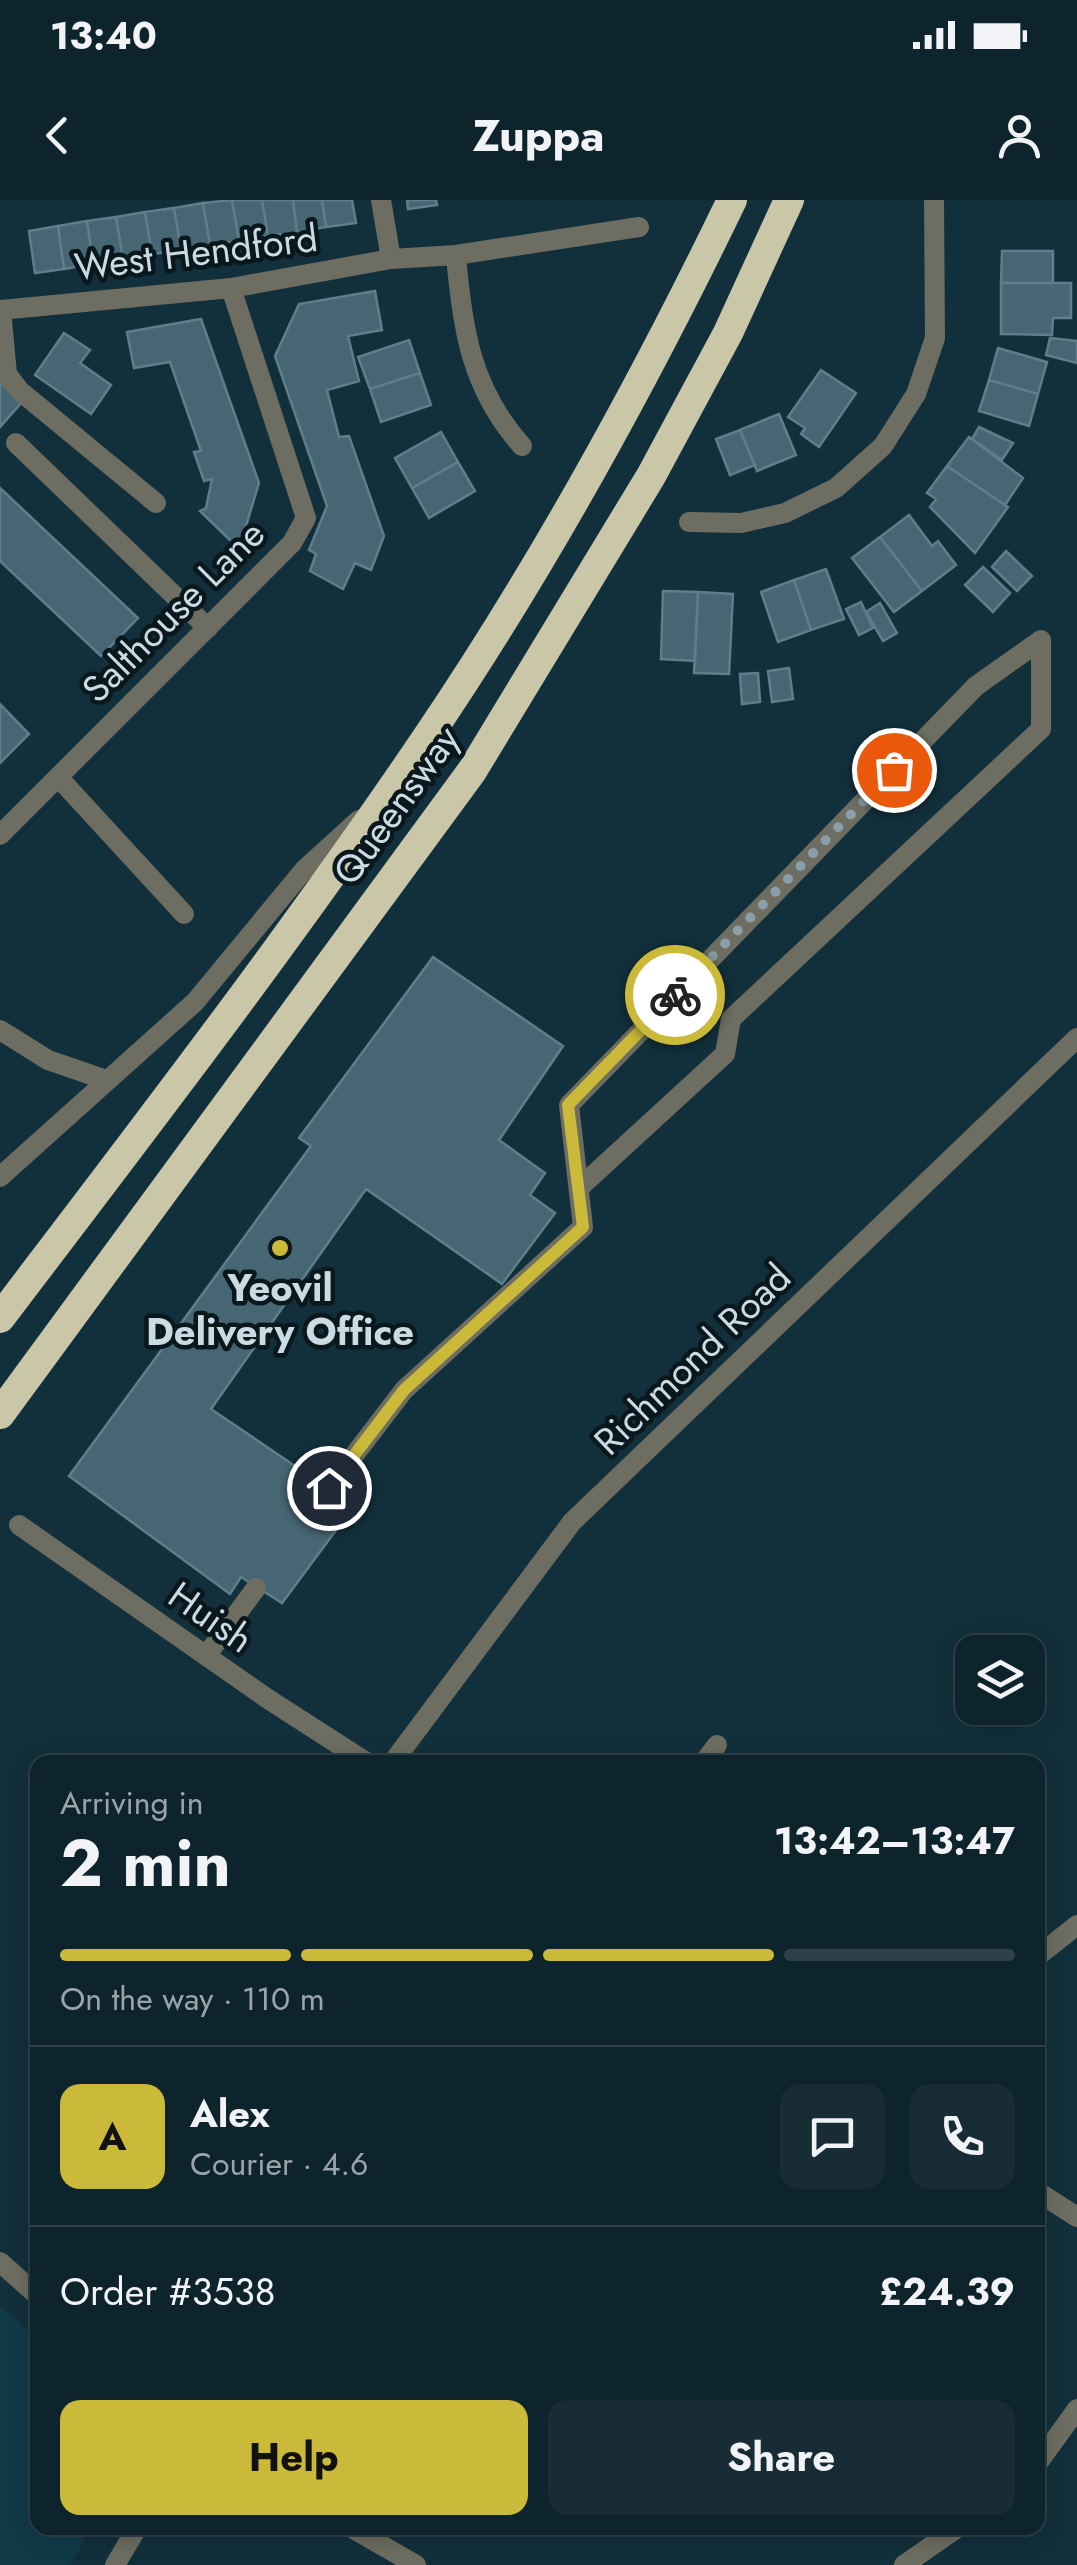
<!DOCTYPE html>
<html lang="en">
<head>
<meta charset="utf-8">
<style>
	:root { --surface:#0e242d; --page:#172c35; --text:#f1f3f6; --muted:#9ba4aa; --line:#2e4149; --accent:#cbb939 }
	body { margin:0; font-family:Jost,sans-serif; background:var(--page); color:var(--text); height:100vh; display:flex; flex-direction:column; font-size:38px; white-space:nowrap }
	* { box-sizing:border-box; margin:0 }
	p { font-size:32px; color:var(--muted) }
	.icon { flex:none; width:55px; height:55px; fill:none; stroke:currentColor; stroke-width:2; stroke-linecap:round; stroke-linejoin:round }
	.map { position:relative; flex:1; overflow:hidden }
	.side { position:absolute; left:30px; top:1555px; width:1015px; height:780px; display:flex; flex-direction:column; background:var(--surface); border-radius:20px; box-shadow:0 5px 25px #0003,0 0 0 2px var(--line) }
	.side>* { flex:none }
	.buttons { position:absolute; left:955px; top:1435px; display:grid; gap:20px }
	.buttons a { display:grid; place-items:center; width:90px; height:90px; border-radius:20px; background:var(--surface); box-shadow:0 5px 25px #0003,0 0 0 2px var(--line); font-size:50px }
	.pin { position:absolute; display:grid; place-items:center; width:85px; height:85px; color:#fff; margin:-42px; border:5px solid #fff; border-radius:50%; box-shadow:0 2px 10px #0007 }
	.courier { position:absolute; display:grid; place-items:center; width:100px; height:100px; margin:-50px; border:8px solid #cbb939; border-radius:50%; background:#fff; color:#222; box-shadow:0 2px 12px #0007 }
	.overview em { font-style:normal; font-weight:700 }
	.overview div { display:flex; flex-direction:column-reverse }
	.overview { display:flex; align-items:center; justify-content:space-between; height:170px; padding:0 30px }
	h1 { font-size:65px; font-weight:700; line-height:75px }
	.bar { display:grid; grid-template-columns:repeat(4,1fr); gap:15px 10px; align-content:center; height:120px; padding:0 30px }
	.bar i { height:12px; border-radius:8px; background:var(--line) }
	.bar .active { background:var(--accent) }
	.bar p { grid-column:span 4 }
	.line { display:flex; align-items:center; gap:25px; padding:0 30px; border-top:2px solid var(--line) }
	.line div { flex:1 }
	.round { display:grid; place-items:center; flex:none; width:105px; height:105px; border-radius:20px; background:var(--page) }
	.primary-button { display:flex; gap:20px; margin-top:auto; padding:20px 30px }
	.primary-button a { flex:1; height:115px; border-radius:20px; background:var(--accent); color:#111; font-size:40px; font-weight:700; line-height:115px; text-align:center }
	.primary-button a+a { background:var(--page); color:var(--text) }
	.status { display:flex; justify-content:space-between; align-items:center; height:70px; padding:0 50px; background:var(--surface); direction:ltr }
	.status svg { height:28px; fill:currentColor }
	header { display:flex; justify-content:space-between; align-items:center; height:130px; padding:0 30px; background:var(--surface); font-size:45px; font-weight:700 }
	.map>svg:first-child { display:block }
	.built { fill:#113a49 }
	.building { fill:#476673; stroke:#5f7e8c; stroke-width:2.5 }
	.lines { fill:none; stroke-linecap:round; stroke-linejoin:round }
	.lane { stroke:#6e6d61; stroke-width:20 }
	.street { stroke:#6e6d61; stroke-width:20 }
	.highway { stroke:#cac6a8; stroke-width:30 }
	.done { stroke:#8a9fa9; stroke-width:10; stroke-dasharray:0 18 }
	.route { stroke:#cbb939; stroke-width:12 }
	.poi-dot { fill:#cbb939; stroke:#0a171c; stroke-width:4 }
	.labels { text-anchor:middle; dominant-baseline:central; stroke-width:9; stroke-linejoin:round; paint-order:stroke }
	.street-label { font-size:38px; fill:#cbdbe3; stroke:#0a171c }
	.poi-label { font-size:38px; font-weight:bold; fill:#cbdbe3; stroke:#0a171c }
</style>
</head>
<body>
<div class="status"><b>13:40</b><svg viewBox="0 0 49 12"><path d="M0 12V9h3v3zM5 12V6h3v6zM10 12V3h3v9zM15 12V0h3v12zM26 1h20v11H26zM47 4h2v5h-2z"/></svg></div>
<header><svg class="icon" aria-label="back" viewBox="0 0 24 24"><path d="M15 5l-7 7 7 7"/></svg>Zuppa<svg class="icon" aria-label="person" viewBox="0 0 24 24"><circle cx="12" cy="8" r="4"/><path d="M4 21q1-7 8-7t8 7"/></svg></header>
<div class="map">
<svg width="1077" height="2365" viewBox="0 0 1077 2365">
	<rect width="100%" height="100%" fill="#12303c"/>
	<path class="built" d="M0,2106L37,2138L38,2328H91L70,2365H0Z"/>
	<path class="building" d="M232,0L239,41L210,45L203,3Z
		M232,0H262L268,36L239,41Z
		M262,0H293L297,32L268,36Z
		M293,0H322L326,27L297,32Z
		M322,0H352L356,23L326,27Z
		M407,0H436L437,5L408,9Z
		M203,3L210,45L181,50L174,8Z
		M174,8L181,50L152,54L145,12Z
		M145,12L152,54L123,60L116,17Z
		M116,17L123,60L93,64L87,21Z
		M87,21L93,64L64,69L58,26Z
		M58,26L64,69L35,73L29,31Z
		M1002,51H1053V83H1001Z
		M1001,83H1071V118H1053L1052,135L1001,134Z
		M375,91L382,130L348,136L359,181L327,190L339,237L349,236L384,336L371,370L355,363L343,389L310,371L316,354L309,350L327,306L275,156L299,104Z
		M201,119L259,283L239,349L200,311L206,308L212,279L204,281L194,252L201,251L170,162L134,168L127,132Z
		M64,133L90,150L80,163L111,185L91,214L35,175Z
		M1050,138L1077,141V163L1046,155Z
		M409,140L420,173L370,189L358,157Z
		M998,148L1047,162L1038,194L989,180Z
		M821,170L856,193L819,247L801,234L805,228L788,217Z
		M420,173L431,205L381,222L370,189Z
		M989,180L1038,194L1029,226L979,211Z
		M0,182L22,202L0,227Z
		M779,214L796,255L757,271L740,230Z
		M979,227L1013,243L1002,260L972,239Z
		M740,230L755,265L730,275L716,239Z
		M441,232L458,262L412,288L395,258Z
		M969,237L1023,278L1005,305L947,266Z
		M458,262L475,291L429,318L412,288Z
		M947,266L1008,307L975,353L930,307L936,299L927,293Z
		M0,288L138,418L101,456L0,361Z
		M909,315L932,346L938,341L956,365L922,391L880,337Z
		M880,337L922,391L894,412L852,358Z
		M1006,351L1032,376L1017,391L992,367Z
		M983,367L1010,393L993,412L965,385Z
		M826,369L844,419L811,430L794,380Z
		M794,380L811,430L778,442L761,392Z
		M663,391L698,392L695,461L661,459Z
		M698,392L733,394L729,474L694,473Z
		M861,402L873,428L859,435L846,409Z
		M880,403L897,433L883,441L866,412Z
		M789,468L793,499L772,502L768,471Z
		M758,473L760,502L742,504L740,474Z
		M0,504L29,534L0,563Z
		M433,757L563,846L499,940L545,973L530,995L555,1013L502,1084L366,989L211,1209L354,1306L282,1403L241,1377L230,1394L69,1276L311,946L299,938Z"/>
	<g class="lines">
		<path class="lane" d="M1,110L7,174L20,191L156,303
			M58,577L184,714
			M0,830L48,860L106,880
			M0,977L195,802L304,670L359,620
			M329,1288L404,1190L583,1027L569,905L976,486L1041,440V529L731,819L725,854L579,988
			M206,1456L256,1388"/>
		<path class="street" d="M381,0L391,59
			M456,55C462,128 471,189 522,246
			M0,110L231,88L391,59L456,55L639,27
			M16,243L208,428
			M689,322L741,323L785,313L836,288L883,246L916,194L935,138L934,0
			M0,635L292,343L306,318L231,88
			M19,1325L268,1499L366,1562
			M393,1562L572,1322L1077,838
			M704,1562L717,1545
			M1038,1756L1077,1725
			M1038,1992L1077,2017
			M0,2062L38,2096
			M1038,2263L1077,2209
			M352,2328L416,2365
			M115,2365L137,2328
			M904,2365L957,2328"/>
		<path class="highway" d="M0,1118C145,927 291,738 426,539C542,368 642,186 732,0
			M0,1214L472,571L651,276L728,133L789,0"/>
	</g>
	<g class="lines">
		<path class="done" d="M675,795L894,570"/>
		<path class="route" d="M329,1288L404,1190L583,1027L568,905L675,795"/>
	</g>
	<circle class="poi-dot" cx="280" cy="1048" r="10"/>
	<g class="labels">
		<g class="street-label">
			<text transform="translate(196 52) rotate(-7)">West Hendford</text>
			<text transform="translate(173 411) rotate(-45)">Salthouse Lane</text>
			<text transform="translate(396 605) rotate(-54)">Queensway</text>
			<text transform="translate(692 1159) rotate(-44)">Richmond Road</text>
			<text transform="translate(211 1417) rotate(35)">Huish</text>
		</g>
		<g class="poi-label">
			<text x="280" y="1087">Yeovil<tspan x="280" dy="44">Delivery Office</tspan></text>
		</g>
	</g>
</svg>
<div class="buttons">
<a><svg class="icon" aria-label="layers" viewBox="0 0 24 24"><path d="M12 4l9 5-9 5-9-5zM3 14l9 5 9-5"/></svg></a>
</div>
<div class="pin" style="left:894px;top:570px;background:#ea580c"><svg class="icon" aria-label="bag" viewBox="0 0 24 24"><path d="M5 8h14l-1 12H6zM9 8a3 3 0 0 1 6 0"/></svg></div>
<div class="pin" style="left:329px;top:1288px;background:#1f2937"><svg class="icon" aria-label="home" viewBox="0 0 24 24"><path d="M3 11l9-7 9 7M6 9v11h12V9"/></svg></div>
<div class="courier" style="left:675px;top:795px"><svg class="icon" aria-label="bike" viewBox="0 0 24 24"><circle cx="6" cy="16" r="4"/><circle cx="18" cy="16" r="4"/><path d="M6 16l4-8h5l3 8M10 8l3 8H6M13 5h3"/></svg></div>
<section class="side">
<div class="overview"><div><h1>2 min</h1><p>Arriving in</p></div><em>13:42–13:47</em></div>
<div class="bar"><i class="active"></i><i class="active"></i><i class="active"></i><i></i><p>On the way · 110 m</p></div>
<div class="line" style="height:180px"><b class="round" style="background:var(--accent);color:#111">A</b><div><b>Alex</b><p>Courier · 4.6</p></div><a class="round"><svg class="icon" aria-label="chat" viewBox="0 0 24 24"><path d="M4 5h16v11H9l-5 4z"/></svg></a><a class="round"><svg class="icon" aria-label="phone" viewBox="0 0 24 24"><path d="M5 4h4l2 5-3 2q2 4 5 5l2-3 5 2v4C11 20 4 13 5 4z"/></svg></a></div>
<div class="line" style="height:130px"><div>Order #3538</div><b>£24.39</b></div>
<div class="primary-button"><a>Help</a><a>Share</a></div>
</section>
</div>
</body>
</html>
